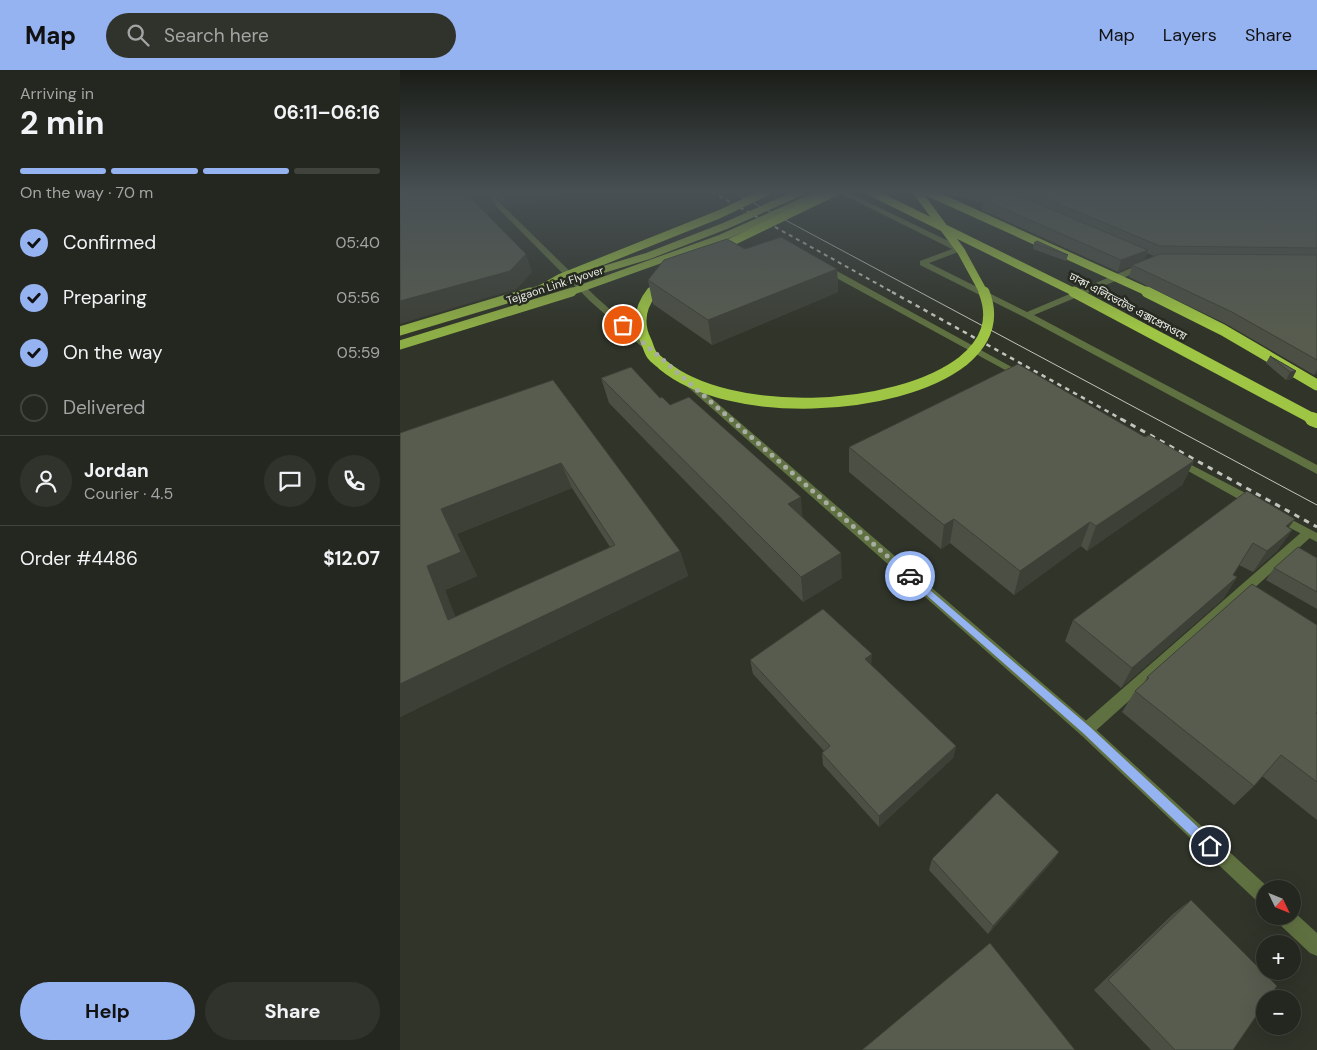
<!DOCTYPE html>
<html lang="en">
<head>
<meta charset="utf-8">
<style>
	:root { --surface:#24271f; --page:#30332c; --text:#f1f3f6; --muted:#a3a5a4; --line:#41443d; --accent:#95b2f1 }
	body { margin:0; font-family:"DM Sans","Noto Sans Bengali",sans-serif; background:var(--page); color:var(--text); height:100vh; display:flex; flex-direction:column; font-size:19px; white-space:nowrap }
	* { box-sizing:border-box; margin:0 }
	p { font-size:16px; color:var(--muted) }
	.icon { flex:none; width:28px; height:28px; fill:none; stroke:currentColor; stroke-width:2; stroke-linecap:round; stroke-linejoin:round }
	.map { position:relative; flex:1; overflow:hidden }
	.side { display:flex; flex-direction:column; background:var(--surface); width:400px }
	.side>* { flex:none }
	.needle { width:32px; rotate:133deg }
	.fabs { position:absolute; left:856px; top:810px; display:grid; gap:10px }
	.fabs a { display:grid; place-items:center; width:45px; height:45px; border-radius:50%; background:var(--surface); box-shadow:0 5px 20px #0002,0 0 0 1px var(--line); font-size:25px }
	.pin { position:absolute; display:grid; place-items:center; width:42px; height:42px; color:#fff; margin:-21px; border:2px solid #fff; border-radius:50%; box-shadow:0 1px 5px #0007 }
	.courier { position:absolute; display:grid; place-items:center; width:50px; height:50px; margin:-25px; border:4px solid #95b2f1; border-radius:50%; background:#fff; color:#222; box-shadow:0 1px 6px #0007 }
	.overview em { font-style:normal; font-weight:700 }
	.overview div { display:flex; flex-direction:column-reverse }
	.overview { display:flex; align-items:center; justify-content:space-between; height:85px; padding:0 20px }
	h1 { font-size:32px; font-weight:700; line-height:38px }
	.bar { display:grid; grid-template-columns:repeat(4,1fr); gap:8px 5px; align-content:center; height:60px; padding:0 20px }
	.bar i { height:6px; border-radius:4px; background:var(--line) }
	.bar .current { background:var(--accent) }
	.bar p { grid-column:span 4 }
	.line { display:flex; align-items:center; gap:12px; padding:0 20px; border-top:1px solid var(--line) }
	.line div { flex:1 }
	.round { display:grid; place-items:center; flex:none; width:52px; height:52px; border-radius:26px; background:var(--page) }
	ol { padding:0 20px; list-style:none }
	li { display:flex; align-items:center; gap:15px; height:55px }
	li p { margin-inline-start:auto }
	li .icon { padding:5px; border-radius:50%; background:var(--accent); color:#111; stroke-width:4 }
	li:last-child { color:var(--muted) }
	li i { width:28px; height:28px; border:2px solid var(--line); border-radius:50% }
	.button { display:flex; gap:10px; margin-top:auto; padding:10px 20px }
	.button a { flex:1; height:58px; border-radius:30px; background:var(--accent); color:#111; font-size:20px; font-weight:700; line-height:58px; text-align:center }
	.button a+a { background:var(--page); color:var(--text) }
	header { display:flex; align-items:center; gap:30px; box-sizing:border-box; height:70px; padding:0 25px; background:var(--accent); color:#111 }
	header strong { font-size:24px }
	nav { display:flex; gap:28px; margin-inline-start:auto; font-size:18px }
	.search { width:350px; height:45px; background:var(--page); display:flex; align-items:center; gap:12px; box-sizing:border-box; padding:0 18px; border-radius:28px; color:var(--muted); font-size:19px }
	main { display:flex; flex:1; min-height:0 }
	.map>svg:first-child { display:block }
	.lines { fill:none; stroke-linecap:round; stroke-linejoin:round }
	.service { fill:#607141; fill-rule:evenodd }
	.minor { fill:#607141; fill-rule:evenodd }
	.tram { stroke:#c2c5bd; stroke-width:1 }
	.rail-far2 { stroke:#c2c5bd; stroke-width:2; stroke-dasharray:4 4; stroke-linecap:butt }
	.rail-far1 { stroke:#c2c5bd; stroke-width:2.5; stroke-dasharray:4.5 4.5; stroke-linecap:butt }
	.rail { stroke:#c2c5bd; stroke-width:3; stroke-dasharray:5.5 5.5; stroke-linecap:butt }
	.primary-bridge-far1 { stroke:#8dad46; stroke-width:7 }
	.primary-bridge { stroke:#8dad46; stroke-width:9 }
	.motorway-bridge-far2 { stroke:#9ec544; stroke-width:8 }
	.motorway-bridge-far1 { stroke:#9ec544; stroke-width:11 }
	.motorway-bridge { stroke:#9ec544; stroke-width:14 }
	.wall { fill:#4b4f44; fill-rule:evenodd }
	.shaded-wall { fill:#3d4037 }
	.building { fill:#575c4f; stroke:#3d4037; fill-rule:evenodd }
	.route { fill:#95b2f1 }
	.done { stroke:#aaada4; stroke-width:5; stroke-dasharray:0 9 }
	.labels { text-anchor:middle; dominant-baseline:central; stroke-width:5; stroke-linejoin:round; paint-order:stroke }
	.far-street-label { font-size:11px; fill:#ebeee7; stroke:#262a20 }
</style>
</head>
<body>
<header>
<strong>Map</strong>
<div class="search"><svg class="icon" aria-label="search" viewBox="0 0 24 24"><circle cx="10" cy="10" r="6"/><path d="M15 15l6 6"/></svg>Search here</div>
<nav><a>Map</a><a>Layers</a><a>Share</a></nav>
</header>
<main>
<section class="side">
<div class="overview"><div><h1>2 min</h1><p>Arriving in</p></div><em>06:11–06:16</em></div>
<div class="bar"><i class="current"></i><i class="current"></i><i class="current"></i><i></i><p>On the way · 70 m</p></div>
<ol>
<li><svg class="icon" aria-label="check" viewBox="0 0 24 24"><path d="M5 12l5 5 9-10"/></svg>Confirmed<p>05:40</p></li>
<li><svg class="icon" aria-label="check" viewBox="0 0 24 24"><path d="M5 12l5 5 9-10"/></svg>Preparing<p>05:56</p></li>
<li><svg class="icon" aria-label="check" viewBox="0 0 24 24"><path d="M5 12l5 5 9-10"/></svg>On the way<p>05:59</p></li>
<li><i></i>Delivered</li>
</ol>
<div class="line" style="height:90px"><a class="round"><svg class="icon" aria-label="person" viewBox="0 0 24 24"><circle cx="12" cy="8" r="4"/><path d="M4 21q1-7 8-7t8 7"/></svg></a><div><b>Jordan</b><p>Courier · 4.5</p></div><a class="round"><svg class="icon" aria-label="chat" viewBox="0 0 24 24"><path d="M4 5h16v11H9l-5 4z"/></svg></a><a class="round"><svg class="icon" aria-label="phone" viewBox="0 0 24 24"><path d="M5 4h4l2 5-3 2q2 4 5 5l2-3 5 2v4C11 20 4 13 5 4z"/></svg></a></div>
<div class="line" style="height:65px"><div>Order #4486</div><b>$12.07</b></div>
<div class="button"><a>Help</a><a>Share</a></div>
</section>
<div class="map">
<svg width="917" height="980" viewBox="0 0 917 980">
	<rect width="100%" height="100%" fill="#303429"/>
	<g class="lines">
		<path class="service" d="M908,459L914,463L912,466L691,665L686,667L681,665L678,660L681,655L904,460Z"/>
		<path class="minor" d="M82,122H89L196,227L255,279V283H249L190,231Z
			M438,122H447L561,177V181L529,193L627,242L743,193H749V197L634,245L917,395V404L624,247L520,195V191L552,179Z
			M420,195H426L628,306L626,308H620L420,199Z
			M284,306L287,307L691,655L870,819H865V836L859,833L681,665L281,311L279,309Z
			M776,387L859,430L861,433L855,437L851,436L772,392L771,390L772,388Z
			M877,442L917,463V472L873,449L871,446L873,443Z
			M892,840L917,863V886L910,883L878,853L876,846H892Z"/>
		<path class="tram" d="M333,122L917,435"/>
		<path class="rail-far2" d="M312,122L494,223"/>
		<path class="rail-far1" d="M492,222L723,350"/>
		<path class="rail" d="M721,349L917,457"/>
		<path class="primary-bridge-far1" d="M126,223L248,186L325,156L401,122
			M168,223L321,168L424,122"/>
		<path class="primary-bridge" d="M0,261L130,222
			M0,275L172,222"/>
		<path class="motorway-bridge-far2" d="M471,122L676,223
			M517,122L561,181L584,223
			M528,122L750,223
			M315,180L435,122
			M141,219L160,208L320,144L366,122
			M251,223L265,209"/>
		<path class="motorway-bridge-far1" d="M252,222C240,237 237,253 246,271C248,275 249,281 252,285C255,289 260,292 263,295C329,350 496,343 563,291C586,272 595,250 584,222
			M674,222L915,350
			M747,222L823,260L917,315"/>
		<path class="motorway-bridge" d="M912,349L917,351"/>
	</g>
	<path class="wall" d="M92,122H173L107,137Z
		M543,122H917V304L914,305L826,254L729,207L732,196L718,202L582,140L583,133ZM747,183L754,186L744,190Z
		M634,173L668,185L666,191L633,179Z
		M345,179L437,199L438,222L312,275L253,234L248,210Z
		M870,286L896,301L892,309L886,310L866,293Z
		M201,308L260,328L270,335L403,447L442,508L403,532L209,333Z
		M153,310L280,481L288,506L0,647V363ZM172,418L210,477L55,547L45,520L77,506L57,464Z
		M745,367L794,391L782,415L687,481L681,476L614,525L550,473L541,479L449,402V377Z
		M889,458L892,460L877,481L853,502L839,495L833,505L837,507L823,529L721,618L665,571L673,550Z
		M917,488V539L866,510L874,498Z
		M350,590L472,596L556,676L553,688L479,757L423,695L422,683L424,681L353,604Z
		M747,607L916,643L917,644V750L862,706L854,716L834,735L722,642L735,621L744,613Z
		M659,782L652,792L588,864L529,800L532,789Z
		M791,830L833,980H751L694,920L774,843Z"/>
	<path class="shaded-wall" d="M102,122H173L107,137Z
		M91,123L97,140L77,144L70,127Z
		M748,180L744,191L732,195V196L718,202L721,190Z
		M126,184L132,202L117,219L0,254V231Z
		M437,199L438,222L312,275L308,250Z
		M917,299V304L914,305Z
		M896,301L892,309L886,310L890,302Z
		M794,391L782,415L687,481L696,456Z
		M161,393L172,418L57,464L77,506L45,520L66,574L48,550L27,496L41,439Z
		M401,427L403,452L388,434Z
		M554,449L550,473L541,479L544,455Z
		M895,449L881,469L892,460L877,481L853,502L867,481L886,456Z
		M690,452L681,476L614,525L620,501Z
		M280,481L288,506L0,647V614Z
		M441,483L442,508L403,532L401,507Z
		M837,507L823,529L721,618L732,598Z
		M472,584L471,598L465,589Z
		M556,676L553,688L479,757V746Z
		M659,782L652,792L588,864L593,856Z"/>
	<path class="building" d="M0,122H90L91,123L70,127L126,184L110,201L0,231Z
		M584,122H610L748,180L721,190L584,130L594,125Z
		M630,122H917V178L760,176Z
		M381,167L437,199L308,250L248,210L264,190L327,169L345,179Z
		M637,171L668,185L634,173Z
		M760,184L917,185V290L832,242L732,195Z
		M870,286L896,301L890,302Z
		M618,294L745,367L749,365L794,391L696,456L690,452L620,501L554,449L544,455L449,377Z
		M231,297L260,328L262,327L270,335L289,327L401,427L388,434L441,483L401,507L201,308Z
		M153,310L280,481L0,614V363ZM161,393L215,475L48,550L27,496L61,482L41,439Z
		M847,421L895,449L886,456L892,460L867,481L853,473L833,505L837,507L732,598L673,550Z
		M898,477L917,488V522L874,498Z
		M852,514L917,555V642L916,643L917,644V712L881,685L854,716L735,621L749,608L747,607Z
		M423,539L472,584L465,589L556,676L479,746L422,683L430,676L350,590Z
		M597,723L659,782L593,856L532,789Z
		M791,830L877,916L868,929H865V933L833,980H775L708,910Z
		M590,873L675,980H462Z"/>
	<linearGradient id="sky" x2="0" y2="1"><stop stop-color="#1a1d17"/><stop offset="0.47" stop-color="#485054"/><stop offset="1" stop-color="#485054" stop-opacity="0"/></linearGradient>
	<rect width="917" height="260" fill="url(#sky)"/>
	<path class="route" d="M510,503L690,657L814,772L816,776L814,780L810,781L806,780L683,663L507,508L506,506Z"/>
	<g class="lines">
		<path class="done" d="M223,255L510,506"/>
	</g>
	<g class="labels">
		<g class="far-street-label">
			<text transform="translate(155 215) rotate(-18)">Tejgaon Link Flyover</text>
			<text transform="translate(728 236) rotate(28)">ঢাকা এলিভেটেড এক্সপ্রেসওয়ে</text>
		</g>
	</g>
</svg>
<div class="fabs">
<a><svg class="needle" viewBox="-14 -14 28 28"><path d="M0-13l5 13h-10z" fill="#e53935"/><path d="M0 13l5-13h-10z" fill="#a3a5a4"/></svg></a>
<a>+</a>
<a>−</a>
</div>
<div class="pin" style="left:223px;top:255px;background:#ea580c"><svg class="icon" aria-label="bag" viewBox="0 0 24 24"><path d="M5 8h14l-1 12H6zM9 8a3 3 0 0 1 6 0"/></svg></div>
<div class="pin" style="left:810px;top:776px;background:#1f2937"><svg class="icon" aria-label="home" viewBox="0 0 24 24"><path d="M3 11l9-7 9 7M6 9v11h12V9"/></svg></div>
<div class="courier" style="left:510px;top:506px"><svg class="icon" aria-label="car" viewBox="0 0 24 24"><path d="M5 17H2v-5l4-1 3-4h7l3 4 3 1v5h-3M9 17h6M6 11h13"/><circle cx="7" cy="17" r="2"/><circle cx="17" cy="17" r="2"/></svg></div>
</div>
</main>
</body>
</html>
